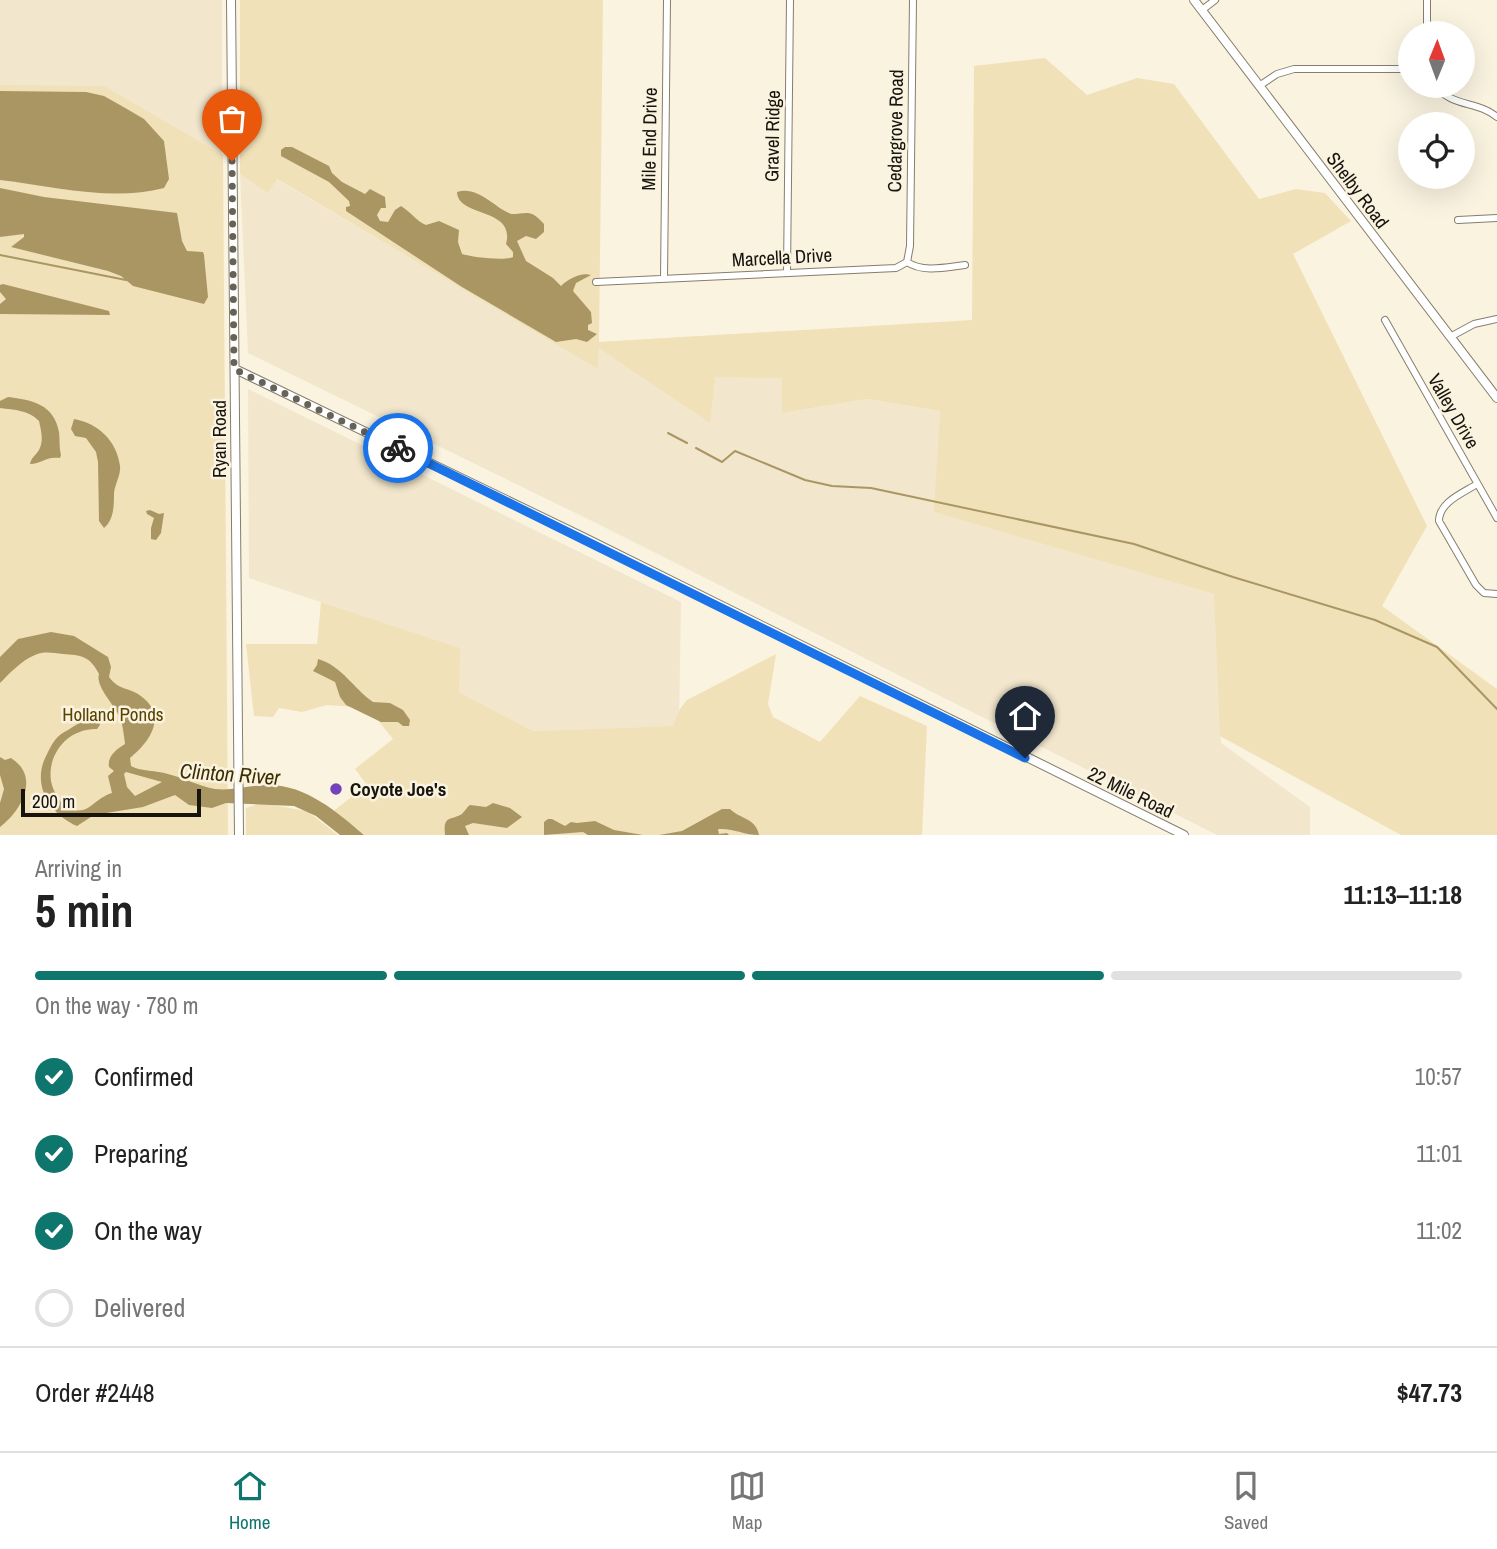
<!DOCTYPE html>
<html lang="en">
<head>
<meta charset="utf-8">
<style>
	:root { --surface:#fff; --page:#f6f6f6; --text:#222; --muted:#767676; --line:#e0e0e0; --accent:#0f766e }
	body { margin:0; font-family:"Archivo Narrow",sans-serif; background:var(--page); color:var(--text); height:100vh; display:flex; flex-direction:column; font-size:26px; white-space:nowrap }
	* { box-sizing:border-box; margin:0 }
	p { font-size:23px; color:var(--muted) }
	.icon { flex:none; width:38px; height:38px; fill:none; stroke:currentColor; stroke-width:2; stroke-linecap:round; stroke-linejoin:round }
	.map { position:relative; height:835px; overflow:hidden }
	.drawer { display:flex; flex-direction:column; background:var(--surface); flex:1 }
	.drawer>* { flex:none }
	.needle { width:46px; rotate:1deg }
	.tools { position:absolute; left:1398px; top:21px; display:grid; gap:14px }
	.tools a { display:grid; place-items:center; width:77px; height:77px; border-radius:50%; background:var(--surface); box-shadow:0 7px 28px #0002; font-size:35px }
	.scale { position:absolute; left:21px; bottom:18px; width:180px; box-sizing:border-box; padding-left:7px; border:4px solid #17140e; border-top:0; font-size:19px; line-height:24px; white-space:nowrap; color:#17140e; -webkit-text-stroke:5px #faf3e0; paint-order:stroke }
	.pin { position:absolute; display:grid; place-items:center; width:60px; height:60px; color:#fff; margin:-72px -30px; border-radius:50% 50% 50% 0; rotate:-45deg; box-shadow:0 0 7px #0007 }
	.pin .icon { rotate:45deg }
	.courier { position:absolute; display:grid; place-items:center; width:70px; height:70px; margin:-35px; border:5px solid #1a73e8; border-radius:50%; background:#fff; color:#222; box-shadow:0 2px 9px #0007 }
	.headline em { font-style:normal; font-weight:800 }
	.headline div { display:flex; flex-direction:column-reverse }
	.headline { display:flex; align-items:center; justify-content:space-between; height:119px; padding:0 35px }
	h1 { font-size:46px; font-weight:800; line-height:52px }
	.bar { display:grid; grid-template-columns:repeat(4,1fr); gap:10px 7px; align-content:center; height:84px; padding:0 35px }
	.bar i { height:9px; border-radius:5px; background:var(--line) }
	.bar .selected { background:var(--accent) }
	.bar p { grid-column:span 4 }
	.line { display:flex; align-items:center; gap:18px; padding:0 35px; border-top:2px solid var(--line) }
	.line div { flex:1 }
	ol { padding:0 35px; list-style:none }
	li { display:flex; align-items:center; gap:21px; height:77px }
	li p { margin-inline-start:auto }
	li .icon { padding:7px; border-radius:50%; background:var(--accent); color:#fff; stroke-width:4 }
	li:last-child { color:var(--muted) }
	li i { width:38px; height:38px; border:4px solid var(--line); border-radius:50% }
	.menu { display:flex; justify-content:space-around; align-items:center; height:98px; border-top:2px solid var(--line); background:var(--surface); font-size:19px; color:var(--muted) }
	.menu a { display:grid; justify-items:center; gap:4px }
	.menu .selected { color:var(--accent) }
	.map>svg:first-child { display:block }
	.built { fill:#f2e7cd }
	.green { fill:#f1e1b8 }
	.water { fill:#aa9663; fill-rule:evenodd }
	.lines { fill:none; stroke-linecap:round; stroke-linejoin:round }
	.stream { stroke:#aa9663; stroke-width:2 }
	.minor-casing { stroke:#857e6d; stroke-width:8 }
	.tertiary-casing { stroke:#857e6d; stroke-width:10 }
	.minor { stroke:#fff; stroke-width:6 }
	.tertiary { stroke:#fff; stroke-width:8 }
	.done { stroke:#666258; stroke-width:7; stroke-dasharray:0 12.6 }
	.route { stroke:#1a73e8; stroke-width:9 }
	.poi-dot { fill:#7443bb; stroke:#faf3e0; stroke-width:2.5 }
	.labels { text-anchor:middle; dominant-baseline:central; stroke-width:5; stroke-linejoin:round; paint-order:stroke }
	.street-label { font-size:19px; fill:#17140e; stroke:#faf3e0 }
	.park-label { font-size:19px; fill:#584300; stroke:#faf3e0 }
	.poi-label { font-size:19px; font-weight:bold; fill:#17140e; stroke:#faf3e0; text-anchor:start }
	.water-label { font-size:21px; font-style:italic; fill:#3c2e02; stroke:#faf3e0 }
</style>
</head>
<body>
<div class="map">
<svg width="1497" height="835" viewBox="0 0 1497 835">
	<rect width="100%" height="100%" fill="#faf3e0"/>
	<path class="built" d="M0,0H222V157L94,86H0Z
		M240,174L268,192L276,179L598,368L599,342L783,331L782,413L867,399L940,411L935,512L1215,594L1221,743L1310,807V835H1217L596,523L248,353Z
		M248,389L681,602L679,726L533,731L459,692V648L249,578Z"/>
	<path class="green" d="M240,0H603L599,342L972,320L974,66L1045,58L1087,95L1137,78L1174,84L1259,199L1296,189L1325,193L1351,221L1293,254L1427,526L1382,606L1497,689V835H1401L1220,736L1214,594L934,512L940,411L867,399L782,413V378L715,377L710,423L599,348L598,369L277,179L268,193L240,174Z
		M0,85L104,86L223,155L228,835H0Z
		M321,602L460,648L459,692L533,731L673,726L680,709L687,700L776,654L768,704L773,717L820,742L860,696L927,726L922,835H350L327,816L367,785L355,769L393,739L368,708L327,705L302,712L279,708L273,717L254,716L246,644H317Z
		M261,803L307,811L338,835H246V808Z"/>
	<path class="water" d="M0,91L86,92L104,96L127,109L144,119L164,141L169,179L164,188C112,202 53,186 0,180Z
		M285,147H292L329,166L332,173L342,182L365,194L370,189L385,197L386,208H381L377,215L380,221L388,222L395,210L401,206C411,212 416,221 426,225L439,221L459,230L458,242L462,254C471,257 505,261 513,257V252L506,244C516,207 458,218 457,192C477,185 494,207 511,214C527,214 530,208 544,224V232L536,239L526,236L517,241L526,261L553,278L561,286C568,279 581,272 591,275L576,283L573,291L591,312L592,323L588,325V330L597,334L587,342L576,339L556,342L462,287L346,211V207L350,206L349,201L329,182L281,156V150Z
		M0,188L44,197L177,213L182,241L187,251L203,252L204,255L208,297L204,304L133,286L121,276L108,271L11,247L24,237V234L0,237Z
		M3,284L109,311L110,315L0,314V304L6,299L0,292V285Z
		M8,397C32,400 54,404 59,432C60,440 59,447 61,455L60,458C45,456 42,464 30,464C31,458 35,456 39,450C44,441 41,430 39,421C28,410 15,410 0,408V401Z
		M74,419C98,423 117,441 120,466C121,475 115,484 114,493C114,505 114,520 104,528L99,521L98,462L96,452L86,438L75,436L71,429Z
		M150,510L159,514L164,513L161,533L156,540L151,539V528L154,518L147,514L146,511Z
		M51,632L74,636L108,657L111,667L109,677C119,690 126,687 138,694C169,714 151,741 130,758L131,766C142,772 156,770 168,774C184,778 199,786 215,789C233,791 251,785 269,785C306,785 337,812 364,835H340L316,816L294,806L226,803L212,808L189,805L175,795L143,807L94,815L77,826C48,813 31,783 47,754C53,742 56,736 68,730C79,723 85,718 98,718L100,725L97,729C69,728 47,753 51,781C53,792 59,798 64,807C91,818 90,800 112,793L108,776L114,771L109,767C107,756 117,749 125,744C124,736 123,728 121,720C116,706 95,687 99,674C90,656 81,655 63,654C53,653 44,651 35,655C22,660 10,673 0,683V657L18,639ZM126,772L162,782L135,796L127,787L124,774Z
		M318,659C342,666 353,688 373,702L390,703L403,710L410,720L409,726H403L398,722H381L346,705L340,697L335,682L313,671L317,665Z
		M0,757L5,760L11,758C41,777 21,811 0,827V803L4,789L0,775Z
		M493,803L510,808L522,817L507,828L473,823L465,826L469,835H445C443,815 450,821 462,814C465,811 467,807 470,805L486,807Z
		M722,809H730C740,819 756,818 759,835C744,835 734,828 718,829L719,834L727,833L729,835H659L682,831Z
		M548,819H552L565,826L571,822L577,823L595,821L614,830L643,835H588L583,832L544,835V822Z"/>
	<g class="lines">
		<path class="stream" d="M0,255L126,280
			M668,433L687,443
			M696,448L722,462L735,451L805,480L832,486L871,488L1134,544L1233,577L1375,620L1437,647L1497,709"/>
		<g class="minor-casing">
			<path id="minor" d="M1427,0V33
				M1202,10L1215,0
				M1259,86L1277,74L1294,69H1410
				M1436,86C1451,107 1478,101 1497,117
				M1458,220L1497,218
				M907,262L910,246L913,0
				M907,262C923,273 947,267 965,265
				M787,272L790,0
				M664,279L667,0
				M596,282L896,268L907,262
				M1385,320L1497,518
				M1450,337L1474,324L1497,319
				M1477,484C1463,493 1439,502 1439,521L1476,585L1484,593L1497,594"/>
		</g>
		<g class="tertiary-casing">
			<path id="tertiary" d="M231,0L239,835
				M1194,0L1497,398
				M235,369L585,538L1184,835"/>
		</g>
		<use href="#minor" class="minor"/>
		<use href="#tertiary" class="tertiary"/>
	</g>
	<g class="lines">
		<path class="done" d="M232,161L234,369L398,448"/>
		<path class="route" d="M398,448L1025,758"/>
	</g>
	<circle class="poi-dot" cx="336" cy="789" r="7"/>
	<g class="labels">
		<g class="street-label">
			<text transform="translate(895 131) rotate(-89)">Cedargrove Road</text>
			<text transform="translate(772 136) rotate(-89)">Gravel Ridge</text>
			<text transform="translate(649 139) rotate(-89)">Mile End Drive</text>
			<text transform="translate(1358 190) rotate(53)">Shelby Road</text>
			<text transform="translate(782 257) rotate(-3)">Marcella Drive</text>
			<text transform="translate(1454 411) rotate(60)">Valley Drive</text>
			<text transform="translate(219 439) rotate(-90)">Ryan Road</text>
			<text transform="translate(1131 792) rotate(26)">22 Mile Road</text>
		</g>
		<g class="park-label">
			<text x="113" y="714">Holland Ponds</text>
		</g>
		<g class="poi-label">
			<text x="350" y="789">Coyote Joe's</text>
		</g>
		<g class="water-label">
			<text transform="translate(230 774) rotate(4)">Clinton River</text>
		</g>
	</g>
</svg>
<div class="tools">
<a><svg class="needle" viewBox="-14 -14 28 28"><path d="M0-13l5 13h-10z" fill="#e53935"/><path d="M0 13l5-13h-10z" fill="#767676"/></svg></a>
<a><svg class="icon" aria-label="locate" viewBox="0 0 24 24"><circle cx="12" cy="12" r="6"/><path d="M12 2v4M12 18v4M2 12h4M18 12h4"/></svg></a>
</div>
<div class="scale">200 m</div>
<div class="pin" style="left:232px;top:161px;background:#ea580c"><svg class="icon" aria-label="bag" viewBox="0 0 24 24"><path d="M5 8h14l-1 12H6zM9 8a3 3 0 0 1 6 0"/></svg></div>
<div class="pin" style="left:1025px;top:758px;background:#1f2937"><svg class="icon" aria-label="home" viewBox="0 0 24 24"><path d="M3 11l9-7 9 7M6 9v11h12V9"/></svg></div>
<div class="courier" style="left:398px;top:448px"><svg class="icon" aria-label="bike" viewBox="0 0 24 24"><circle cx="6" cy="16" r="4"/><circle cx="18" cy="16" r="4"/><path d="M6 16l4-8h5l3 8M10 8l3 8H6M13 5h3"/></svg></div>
</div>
<section class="drawer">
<div class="headline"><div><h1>5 min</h1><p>Arriving in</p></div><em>11:13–11:18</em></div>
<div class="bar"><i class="selected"></i><i class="selected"></i><i class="selected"></i><i></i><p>On the way · 780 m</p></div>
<ol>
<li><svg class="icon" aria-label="check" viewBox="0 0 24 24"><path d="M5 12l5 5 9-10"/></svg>Confirmed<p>10:57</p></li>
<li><svg class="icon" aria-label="check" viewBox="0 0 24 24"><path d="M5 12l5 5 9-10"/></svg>Preparing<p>11:01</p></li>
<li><svg class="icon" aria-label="check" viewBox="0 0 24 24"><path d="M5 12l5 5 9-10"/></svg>On the way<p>11:02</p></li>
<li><i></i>Delivered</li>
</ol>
<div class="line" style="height:91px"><div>Order #2448</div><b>$47.73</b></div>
</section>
<nav class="menu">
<a class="selected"><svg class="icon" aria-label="home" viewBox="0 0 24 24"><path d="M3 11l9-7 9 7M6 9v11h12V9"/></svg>Home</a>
<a><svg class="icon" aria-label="map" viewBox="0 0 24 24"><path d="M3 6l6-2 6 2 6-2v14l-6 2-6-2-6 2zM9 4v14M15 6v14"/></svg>Map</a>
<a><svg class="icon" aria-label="saved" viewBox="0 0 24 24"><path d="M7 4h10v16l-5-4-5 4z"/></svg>Saved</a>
</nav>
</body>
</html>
